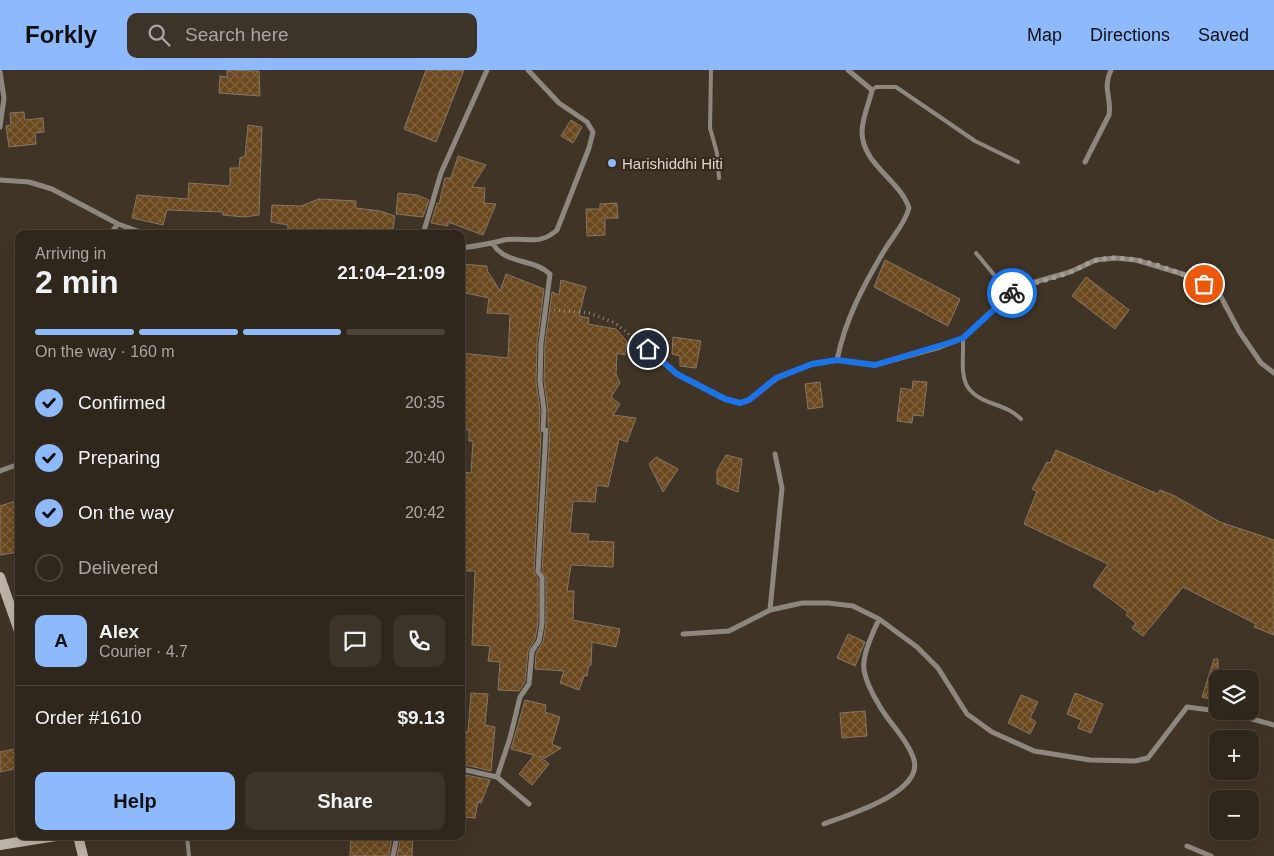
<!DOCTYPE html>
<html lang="en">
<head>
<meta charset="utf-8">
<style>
	:root { --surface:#30271c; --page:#3c3329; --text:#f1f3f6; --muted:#a8a5a3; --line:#4b443b; --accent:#8eb9fc }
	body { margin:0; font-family:Arial,sans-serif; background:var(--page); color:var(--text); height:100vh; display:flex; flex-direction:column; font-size:19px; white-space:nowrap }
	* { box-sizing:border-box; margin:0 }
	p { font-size:16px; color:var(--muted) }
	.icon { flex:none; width:28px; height:28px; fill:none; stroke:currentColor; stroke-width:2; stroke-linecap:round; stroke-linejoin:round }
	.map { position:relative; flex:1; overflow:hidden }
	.drawer { position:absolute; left:15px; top:160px; width:450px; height:610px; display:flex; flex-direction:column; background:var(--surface); border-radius:10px; box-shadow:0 5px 20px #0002,0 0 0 1px var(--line) }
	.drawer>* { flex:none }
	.tools { position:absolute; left:1209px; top:600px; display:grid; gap:10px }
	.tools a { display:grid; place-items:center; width:50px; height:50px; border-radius:10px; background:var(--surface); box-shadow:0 5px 20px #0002,0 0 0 1px var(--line); font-size:25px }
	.pin { position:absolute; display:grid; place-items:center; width:42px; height:42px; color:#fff; margin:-21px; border:2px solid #fff; border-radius:50%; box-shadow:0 1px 5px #0007 }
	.courier { position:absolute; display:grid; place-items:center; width:50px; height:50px; margin:-25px; border:4px solid #1a73e8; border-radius:50%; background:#fff; color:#222; box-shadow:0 1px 6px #0007 }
	.overview em { font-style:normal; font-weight:600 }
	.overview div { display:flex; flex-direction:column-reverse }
	.overview { display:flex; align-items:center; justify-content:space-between; height:85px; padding:0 20px }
	h1 { font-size:32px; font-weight:600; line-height:38px }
	.bar { display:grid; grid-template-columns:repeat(4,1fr); gap:8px 5px; align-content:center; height:60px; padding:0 20px }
	.bar i { height:6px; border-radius:4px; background:var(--line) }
	.bar .on { background:var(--accent) }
	.bar p { grid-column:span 4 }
	.line { display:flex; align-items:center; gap:12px; padding:0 20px; border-top:1px solid var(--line) }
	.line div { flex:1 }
	.round { display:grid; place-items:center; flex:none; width:52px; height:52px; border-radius:10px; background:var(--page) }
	ol { padding:0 20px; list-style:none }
	li { display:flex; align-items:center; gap:15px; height:55px }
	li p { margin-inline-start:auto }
	li .icon { padding:5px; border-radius:50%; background:var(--accent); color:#111; stroke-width:4 }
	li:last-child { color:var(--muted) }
	li i { width:28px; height:28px; border:2px solid var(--line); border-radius:50% }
	.button { display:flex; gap:10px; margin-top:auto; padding:10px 20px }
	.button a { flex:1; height:58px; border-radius:10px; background:var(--accent); color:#111; font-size:20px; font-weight:600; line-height:58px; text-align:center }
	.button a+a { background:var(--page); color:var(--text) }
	header { display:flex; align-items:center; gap:30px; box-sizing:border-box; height:70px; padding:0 25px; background:var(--accent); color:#111 }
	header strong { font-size:24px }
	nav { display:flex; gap:28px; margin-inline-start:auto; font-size:18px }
	.search { width:350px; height:45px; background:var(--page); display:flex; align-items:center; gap:12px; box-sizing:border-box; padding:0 18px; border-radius:10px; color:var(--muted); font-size:19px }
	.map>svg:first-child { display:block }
	.building { fill:url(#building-cross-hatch); stroke:#847666 }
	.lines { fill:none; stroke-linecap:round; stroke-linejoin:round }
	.path { stroke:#93897e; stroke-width:3; stroke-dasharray:1 4; stroke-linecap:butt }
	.lane { stroke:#8d8780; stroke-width:4 }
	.street { stroke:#8d8780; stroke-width:5 }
	.secondary { stroke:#beb4a9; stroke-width:10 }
	.done { stroke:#a79e93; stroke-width:5; stroke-dasharray:0 9 }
	.route { stroke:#1a73e8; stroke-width:6 }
	.poi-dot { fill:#8eb9fc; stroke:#362a1c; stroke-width:2 }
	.labels { text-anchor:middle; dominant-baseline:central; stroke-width:4.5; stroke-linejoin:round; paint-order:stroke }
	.poi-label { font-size:15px; fill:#dfd7ce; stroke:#362a1c; text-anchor:start }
</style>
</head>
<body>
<header>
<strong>Forkly</strong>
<div class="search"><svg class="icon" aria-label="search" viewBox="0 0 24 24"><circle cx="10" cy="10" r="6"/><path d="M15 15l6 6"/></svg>Search here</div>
<nav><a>Map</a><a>Directions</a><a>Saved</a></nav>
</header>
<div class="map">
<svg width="1274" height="786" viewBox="0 0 1274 786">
	<defs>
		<pattern id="building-cross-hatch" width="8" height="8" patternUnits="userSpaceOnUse" patternTransform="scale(1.25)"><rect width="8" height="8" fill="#6b481e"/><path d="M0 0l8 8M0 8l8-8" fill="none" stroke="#80623e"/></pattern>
	</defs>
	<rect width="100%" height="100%" fill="#403426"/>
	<path class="building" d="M227,0L259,1L260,26L219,23L220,6L227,7Z
		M426,0H464L436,72L404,59Z
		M24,42L25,50L43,48L44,62L35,63L36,74L9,77L6,56L11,55L10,43Z
		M571,50L582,57L573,73L561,66Z
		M248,55L262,57L259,145L244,147L223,145V142L167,140L163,155L132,148L137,125L188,129L189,113L230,116V98H239L240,88L245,86Z
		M458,86L486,95L472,117L485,118L484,133L496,134L483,165L448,152V156L431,153L437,133L439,134L445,108H451Z
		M398,123L417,125L429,130L423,147L396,144Z
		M319,129L356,131V138L380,141L395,146L392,164H288V155L271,152L272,135L301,136Z
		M617,133L618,148H605V165L587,166L586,139H600V134Z
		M885,190L960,229L948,256L874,217Z
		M461,194L487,196V200L500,221L506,204L544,219L537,274L536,311L540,340L539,360L541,364L534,502L538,509V554L535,569L528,581L525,612L519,621L498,620L500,592L488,591L490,576L472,575L475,501H461V402L471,403L473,371H469V360L461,359V283L508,288L510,244L487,243L489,228L461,222Z
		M1086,207L1129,240L1115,259L1072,226Z
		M561,210L586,217L579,246L589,248L588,254L616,259L627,272L625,285L617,283L616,304L620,313L611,327L620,334L613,345L636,348L627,372L619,369L608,417L597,415L595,432L573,431L570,463L589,464L588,471L614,472L613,497L571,495L567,521H574L573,550L620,559L616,577L592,572L591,595H589L587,606H584L579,620L560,613L564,601L535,599L536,583L543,572L546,554V507L542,501L550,360L548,356V340L544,311L545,274L552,222L559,225Z
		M673,267L701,271L696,298L680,296V286L672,284Z
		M913,311L927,312L923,346L913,345L912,353L897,351L901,318L912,320Z
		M820,312L823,337L808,339L805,314Z
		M1056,380L1158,424L1160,420L1175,426L1220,452L1274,470V565L1254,557L1256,554L1183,517L1143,566L1132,558L1136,553L1126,545L1128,542L1093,516L1108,494L1024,454L1037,421L1032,419L1047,392L1050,393Z
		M726,385L742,389L738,422L717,414V400Z
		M656,387L678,399L663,422L649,394Z
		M19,430V482L0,485V436Z
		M848,564L865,572L855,596L837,588Z
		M1214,589H1218V631L1202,627Z
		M471,623L488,624L485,655L495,657L491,701L461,694L462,661L468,662Z
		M1075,623L1103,634L1091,663L1078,658L1081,650L1067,644Z
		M1021,625L1038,632L1030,648L1036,652L1030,664L1008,653Z
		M525,630L546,635L545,642L560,647L552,674L561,678L545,688L539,686L549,694L532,715L519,704L534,685L511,679Z
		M865,641L867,666L842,668L840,643Z
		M19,678V698L0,702V682Z
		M466,705L490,710L481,733L478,732L475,748L461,747V732Z
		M351,766H392L389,786H350Z
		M401,766H413L412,786H397Z"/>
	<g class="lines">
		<path class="path" d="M554,240L589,243L615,253L641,274"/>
		<path class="lane" d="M711,0L710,58L717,83L719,108
			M872,20L876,17H896L975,71L1018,92
			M976,183L1010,224
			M963,268C964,302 955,321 994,334C1005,338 1013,341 1021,349
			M187,766L189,786"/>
		<path class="street" d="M0,2L4,28L0,57
			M1085,92L1109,45C1112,27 1102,19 1111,0
			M0,110L29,112L52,119L118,154L146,164
			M110,164L118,154
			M423,164L441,103L487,0
			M493,174C506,195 533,188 550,204L541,274L540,311L544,340L543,360H546L538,502L542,507V554L539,571L532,581L529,614L520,627L510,668L497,707
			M461,178C476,176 490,174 504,170C526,166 538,177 557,160L589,78L593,62L587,52L559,33L528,0
			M648,279L677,304L725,329L740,333L749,330L777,308L812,294L837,290L875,295L940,277L963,268L1010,224L1028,214L1070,202L1096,190L1115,188L1136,190L1186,205L1220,225L1239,261L1261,293L1274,303
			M837,290C845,250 863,216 884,181C892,167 905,154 909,138C900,110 862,94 862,62C862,48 869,34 872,20L848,0
			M0,401L19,394
			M770,540L782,418L775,384
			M683,564L729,561L770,540L802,533H828L853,536L879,549L917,577L938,598L967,644L992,662L1034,681L1090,690L1135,691L1148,688L1187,637L1218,641
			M1222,641L1274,655
			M461,699L497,707L529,734
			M824,754C847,745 923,723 914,690C908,670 889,653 879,635C873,625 866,612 864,600C862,584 873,563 879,549
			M1187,776L1211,786
			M393,786L397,766"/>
		<path class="secondary" d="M0,507L19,561
			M78,766L83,786
			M0,775L56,766"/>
	</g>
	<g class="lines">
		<path class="done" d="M1012,223C1031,212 1050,210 1070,202C1079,199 1088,192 1098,190C1132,182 1174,200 1204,214"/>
		<path class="route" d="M648,279L677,304L725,329L740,333L749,330L776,308L812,294L837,290L875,295L952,272L963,268L1012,223"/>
	</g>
	<circle class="poi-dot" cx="612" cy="93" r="5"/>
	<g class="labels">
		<g class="poi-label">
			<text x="622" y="93">Harishiddhi Hiti</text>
		</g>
	</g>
</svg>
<div class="tools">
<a><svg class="icon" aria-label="layers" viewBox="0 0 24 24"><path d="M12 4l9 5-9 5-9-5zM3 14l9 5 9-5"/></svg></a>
<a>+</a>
<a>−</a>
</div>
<div class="pin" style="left:1204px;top:214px;background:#ea580c"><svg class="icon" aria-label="bag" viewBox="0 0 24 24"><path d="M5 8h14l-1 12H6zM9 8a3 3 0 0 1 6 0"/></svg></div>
<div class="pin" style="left:648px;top:279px;background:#1f2937"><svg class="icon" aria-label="home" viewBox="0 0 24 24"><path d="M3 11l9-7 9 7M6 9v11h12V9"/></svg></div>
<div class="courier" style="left:1012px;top:223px"><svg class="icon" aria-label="bike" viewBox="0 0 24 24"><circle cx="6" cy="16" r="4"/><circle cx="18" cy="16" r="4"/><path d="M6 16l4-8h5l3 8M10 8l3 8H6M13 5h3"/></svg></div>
<section class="drawer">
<div class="overview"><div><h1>2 min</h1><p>Arriving in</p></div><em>21:04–21:09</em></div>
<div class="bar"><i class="on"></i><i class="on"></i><i class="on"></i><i></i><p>On the way · 160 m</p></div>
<ol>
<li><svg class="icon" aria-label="check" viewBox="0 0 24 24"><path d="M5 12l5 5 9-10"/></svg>Confirmed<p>20:35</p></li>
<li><svg class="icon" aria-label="check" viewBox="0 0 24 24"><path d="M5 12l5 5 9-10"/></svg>Preparing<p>20:40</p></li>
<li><svg class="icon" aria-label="check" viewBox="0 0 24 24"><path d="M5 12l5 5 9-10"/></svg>On the way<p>20:42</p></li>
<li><i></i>Delivered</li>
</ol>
<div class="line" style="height:90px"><b class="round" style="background:var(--accent);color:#111">A</b><div><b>Alex</b><p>Courier · 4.7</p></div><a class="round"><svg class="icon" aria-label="chat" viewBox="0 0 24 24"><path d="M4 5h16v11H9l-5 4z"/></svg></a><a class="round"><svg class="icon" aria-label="phone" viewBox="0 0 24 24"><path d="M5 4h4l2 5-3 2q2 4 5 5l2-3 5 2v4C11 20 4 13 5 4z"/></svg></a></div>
<div class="line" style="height:65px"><div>Order #1610</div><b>$9.13</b></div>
<div class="button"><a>Help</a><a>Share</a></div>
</section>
</div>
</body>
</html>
